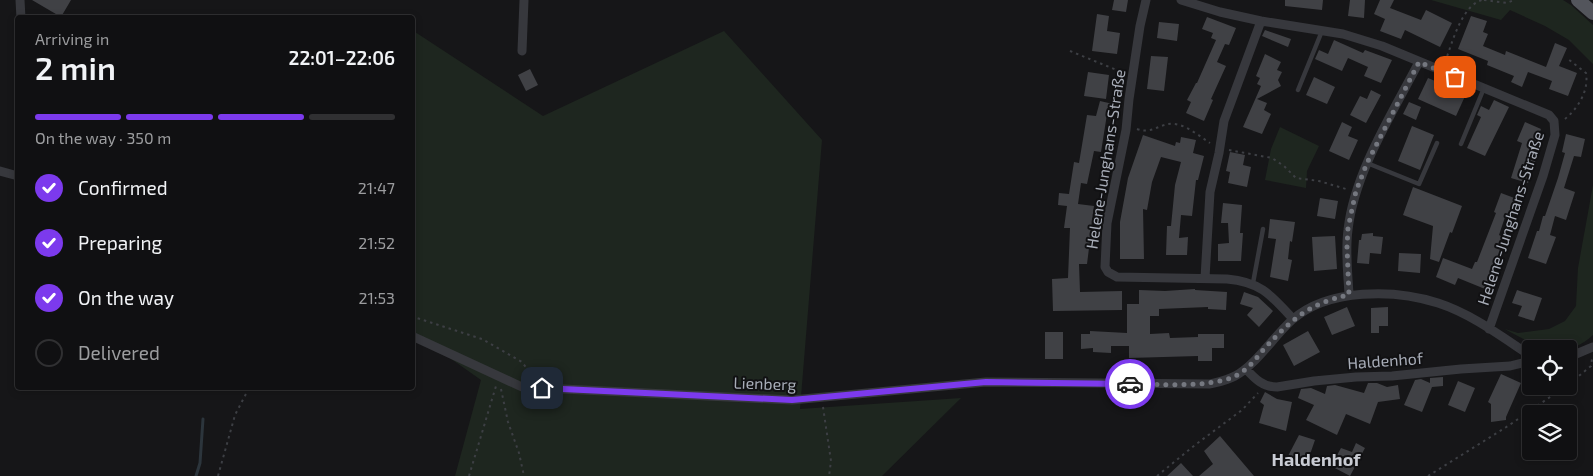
<!DOCTYPE html>
<html lang="en">
<head>
<meta charset="utf-8">
<style>
	:root { --surface:#101012; --page:#19191b; --text:#f1f3f6; --muted:#9c9d9f; --line:#303032; --accent:#7c3aed }
	body { margin:0; font-family:"Exo 2",sans-serif; background:var(--page); color:var(--text); height:100vh; display:flex; flex-direction:column; font-size:19px; white-space:nowrap }
	* { box-sizing:border-box; margin:0 }
	p { font-size:16px; color:var(--muted) }
	.icon { flex:none; width:28px; height:28px; fill:none; stroke:currentColor; stroke-width:2; stroke-linecap:round; stroke-linejoin:round }
	.map { position:relative; flex:1; overflow:hidden }
	.side { position:absolute; left:15px; top:15px; width:400px; height:375px; display:flex; flex-direction:column; background:var(--surface); border-radius:5px; box-shadow:0 2px 8px #0003,0 0 0 1px var(--line) }
	.side>* { flex:none }
	.tools { position:absolute; left:1522px; top:340px; display:grid; gap:10px }
	.tools a { display:grid; place-items:center; width:55px; height:55px; border-radius:5px; background:var(--surface); box-shadow:0 2px 8px #0003,0 0 0 1px var(--line); font-size:25px }
	.pin { position:absolute; display:grid; place-items:center; width:42px; height:42px; color:#fff; margin:-21px; border-radius:10px; box-shadow:0 2px 8px #0006 }
	.courier { position:absolute; display:grid; place-items:center; width:50px; height:50px; margin:-25px; border:4px solid #7c3aed; border-radius:50%; background:#fff; color:#222; box-shadow:0 1px 6px #0007 }
	.headline em { font-style:normal; font-weight:600 }
	.headline div { display:flex; flex-direction:column-reverse }
	.headline { display:flex; align-items:center; justify-content:space-between; height:85px; padding:0 20px }
	h1 { font-size:32px; font-weight:600; line-height:38px }
	.bar { display:grid; grid-template-columns:repeat(4,1fr); gap:8px 5px; align-content:center; height:60px; padding:0 20px }
	.bar i { height:6px; border-radius:4px; background:var(--line) }
	.bar .current { background:var(--accent) }
	.bar p { grid-column:span 4 }
	ol { padding:0 20px; list-style:none }
	li { display:flex; align-items:center; gap:15px; height:55px }
	li p { margin-inline-start:auto }
	li .icon { padding:5px; border-radius:50%; background:var(--accent); color:#fff; stroke-width:4 }
	li:last-child { color:var(--muted) }
	li i { width:28px; height:28px; border:2px solid var(--line); border-radius:50% }
	.map>svg:first-child { display:block }
	.green { fill:#1e261f }
	.lines { fill:none; stroke-linecap:round; stroke-linejoin:round }
	.stream { stroke:#2c353c; stroke-width:3 }
	.building { fill:#404145 }
	.path { stroke:#3d3f44; stroke-width:2; stroke-dasharray:2.5 4; stroke-linecap:butt }
	.service { stroke:#37383d; stroke-width:4.5 }
	.minor { stroke:#37383d; stroke-width:9 }
	.primary { stroke:#53555c; stroke-width:14 }
	.done { stroke:#757880; stroke-width:5; stroke-dasharray:0 9 }
	.route { stroke:#7c3aed; stroke-width:6 }
	.labels { text-anchor:middle; dominant-baseline:central; stroke-width:4; stroke-linejoin:round; paint-order:stroke }
	.street-label { font-size:16px; fill:#a8adb8; stroke:#111113 }
	.neighbourhood-label { font-size:18px; font-weight:bold; fill:#c9ccd4; stroke:#111113 }
</style>
</head>
<body>
<div class="map">
<svg width="1593" height="476" viewBox="0 0 1593 476">
	<rect width="100%" height="100%" fill="#161618"/>
	<path class="green" d="M1431,0H1563L1571,5L1593,25V64L1569,40L1545,26L1510,10L1501,20Z
		M412,30L543,116L724,31L822,140L800,409L961,398L882,476H455L481,380L413,332Z
		M1280,127L1319,146L1307,171L1306,188L1265,180L1271,149Z
		M1593,185V335C1565,362 1533,345 1505,329L1518,333L1549,329L1565,321L1576,306L1578,268Z"/>
	<g class="lines">
		<path class="stream" d="M196,476L200,463L203,419"/>
	</g>
	<path class="building" d="M32,0H71L61,17Z
		M1114,0H1128L1126,12L1112,10Z
		M1285,0H1323L1322,10L1285,6Z
		M1350,0H1365L1364,18L1348,16Z
		M1380,0H1394L1390,8L1421,20L1426,10L1452,23L1440,47L1405,30L1401,39L1380,31L1385,19L1374,14Z
		M1097,14L1109,16L1107,31L1120,33L1117,54L1092,51Z
		M1471,16L1487,21L1483,32L1488,34L1483,46L1505,55L1506,51L1546,67L1555,43L1567,48L1559,66L1577,73L1568,96L1549,89L1552,81L1528,72L1522,87L1511,82L1514,76L1487,65L1488,61L1458,49Z
		M1207,17L1236,28L1229,45L1225,44L1217,62L1226,66L1211,99L1213,100L1204,121L1186,113L1191,102L1187,100L1196,83H1197L1216,40L1211,38L1213,33L1202,29Z
		M1159,22L1179,24L1177,41L1157,38Z
		M1265,30L1291,39L1288,47L1262,36Z
		M1334,40L1363,53L1365,50L1392,60L1381,83L1364,76L1368,67L1348,58L1342,71L1315,59L1319,50L1328,54Z
		M1265,54L1281,62L1277,70L1282,72L1278,80L1281,86L1257,99L1267,103L1264,110L1271,114L1262,134L1243,127L1261,86L1257,84L1260,78L1256,76Z
		M1151,56L1168,57L1164,91L1147,89Z
		M530,69L538,85L526,91L518,75Z
		M1088,72L1109,75L1106,99L1084,96Z
		M1314,77L1335,87L1327,104L1306,95Z
		M1428,78L1466,94L1456,116L1418,99Z
		M1371,90L1381,95L1366,123L1350,115L1360,96L1367,99Z
		M1494,100L1509,107L1485,156L1467,148L1481,117L1477,115L1481,106L1489,110Z
		M1100,101L1113,104L1110,115L1107,114L1101,152L1094,151L1087,184L1081,183L1078,204L1094,206L1090,235H1095L1094,248H1089L1087,264H1079L1080,292L1122,291V310L1053,311L1052,279L1068,278L1070,228H1064L1067,206L1058,205L1059,193L1069,194L1074,162L1079,163L1087,115L1096,116Z
		M1409,102L1421,107L1416,120L1403,114Z
		M1342,122L1352,127L1348,136L1358,140L1349,160L1329,151Z
		M1525,122L1541,129L1530,157L1536,159L1528,183L1511,178L1522,143L1517,141Z
		M1412,126L1434,135L1420,170L1398,161Z
		M1566,134L1585,139L1581,157L1574,156L1564,188L1575,192L1566,220L1555,216L1550,235L1556,237L1546,264L1528,258L1537,231H1539L1543,216H1545L1558,178L1565,153L1562,152Z
		M1143,135L1175,146L1176,142L1180,143L1181,137L1196,140L1193,153L1204,156L1198,180H1196L1192,216L1181,215L1179,238L1188,237L1187,255H1166L1167,226H1171L1175,185L1181,162L1161,157L1152,182L1147,210L1143,209L1144,259H1120V222L1128,178Z
		M1230,152L1245,155L1243,165L1251,167L1247,187L1228,183L1230,172L1226,171Z
		M1413,187L1462,206L1452,233L1450,232L1439,262L1430,259L1433,226L1403,215Z
		M1501,193L1517,199L1510,218L1505,217L1499,235L1506,239L1494,269L1498,271L1490,291L1458,278L1455,285L1436,277L1443,258L1472,269L1475,262H1477L1496,213L1494,212Z
		M1320,198L1338,201L1335,219L1317,216Z
		M1223,203L1242,205L1240,233H1243L1241,261H1218V244L1229,243L1228,223H1221Z
		M1270,219L1295,222L1292,242L1290,241L1288,259L1292,260L1288,281L1270,277L1276,239L1268,238Z
		M1373,233V236L1383,237L1381,254L1370,253L1369,264L1357,263L1359,240H1361L1362,234Z
		M1335,236L1337,269L1314,271L1312,237Z
		M1399,253L1421,254L1420,273L1398,271Z
		M1195,289V290L1227,292L1226,310L1208,309V307L1159,309V316H1150V334L1169,333L1170,338L1198,337V334H1224V348H1212V361H1198V356L1129,358V346H1111V353L1093,352V348L1081,349V334H1090V331L1127,333V304H1139V290L1165,291Z
		M1517,290L1542,298L1534,321L1518,316L1522,306L1512,303Z
		M1244,292L1258,297L1273,311L1259,327L1247,315L1253,308L1240,304Z
		M1347,307L1355,326L1332,335L1324,317Z
		M1388,307V326H1379V333H1371V308Z
		M1308,331L1320,352L1294,366L1283,345Z
		M1045,332H1063V359H1045Z
		M1501,374L1521,383L1506,417V420L1491,422V404L1488,402Z
		M1443,377V386L1432,387L1422,412L1404,405L1415,380L1421,379L1430,383V378Z
		M1458,381L1475,388L1465,412L1448,405Z
		M1368,383H1377L1387,387L1398,385L1400,399L1378,402L1370,424L1346,414L1337,435L1306,420L1314,405L1298,398L1301,389L1311,388L1325,394L1327,386L1335,385L1364,393Z
		M1265,392L1277,399L1292,402L1286,431L1259,423L1264,405L1260,402Z
		M1299,435L1315,440L1307,463L1288,456Z
		M1220,436L1254,476H1199L1213,464L1204,451Z
		M1356,443L1365,448L1350,476L1331,466L1341,448L1352,452Z
		M1181,463L1193,476H1167Z"/>
	<g class="lines">
		<path class="path" d="M1484,0L1507,3L1514,0
			M1070,51L1124,73
			M1445,62C1452,44 1461,6 1482,0
			M1565,119C1578,108 1589,91 1586,73L1568,59
			M1137,129C1153,135 1160,122 1175,124C1188,126 1199,136 1210,143
			M1229,150L1272,158L1284,166L1296,178L1319,181L1346,189
			M412,315L417,318L482,339L522,362L534,378
			M1569,384L1591,366L1592,359
			M501,389L508,422L519,453L524,476
			M823,407L831,461L829,476
			M218,476L235,415L249,388
			M469,476L496,386
			M1157,476L1195,445L1242,410L1258,393
			M1428,476L1508,426L1566,386"/>
		<path class="service" d="M1298,90L1322,31
			M1461,144L1484,88
			M1367,163L1419,184L1437,143
			M1253,283L1263,229"/>
		<path class="minor" d="M20,0L21,18
			M1146,0L1140,26L1129,99L1126,130L1107,223L1105,267L1108,272L1117,277L1227,279C1261,282 1271,295 1293,319
			M1181,0L1220,12L1261,21L1343,34L1382,46L1549,115L1554,121L1555,135L1543,176L1489,329
			M522,51L524,0
			M0,171L18,176
			M1205,278L1210,192L1219,153L1224,121L1261,21
			M1349,295C1348,274 1345,252 1348,230C1354,173 1393,112 1419,62
			M412,336L522,387L792,400L986,382L1210,384C1218,382 1228,380 1235,376C1256,365 1274,336 1292,320C1328,288 1395,289 1438,303C1472,314 1502,337 1531,356
			M1569,357L1593,347
			M1246,369C1255,379 1263,387 1277,387L1314,381L1356,377L1392,376L1461,369L1510,366L1526,362L1531,358"/>
		<path class="primary" d="M1578,0L1593,13"/>
	</g>
	<g class="lines">
		<path class="done" d="M1130,384C1159,384 1207,388 1233,377C1246,372 1255,360 1264,349C1291,320 1309,303 1349,295L1347,247L1348,228L1356,191L1367,163L1419,62L1455,77"/>
		<path class="route" d="M542,388L792,400L986,382L1130,384"/>
	</g>
	<g class="labels">
		<g class="street-label">
			<text transform="translate(1105 159) rotate(-81)">Helene-Junghans-Straße</text>
			<text transform="translate(1510 218) rotate(-72)">Helene-Junghans-Straße</text>
			<text transform="translate(1385 360) rotate(-4)">Haldenhof</text>
			<text transform="translate(765 383) rotate(2)">Lienberg</text>
		</g>
		<g class="neighbourhood-label">
			<text x="1316" y="459">Haldenhof</text>
		</g>
	</g>
</svg>
<div class="tools">
<a><svg class="icon" aria-label="locate" viewBox="0 0 24 24"><circle cx="12" cy="12" r="6"/><path d="M12 2v4M12 18v4M2 12h4M18 12h4"/></svg></a>
<a><svg class="icon" aria-label="layers" viewBox="0 0 24 24"><path d="M12 4l9 5-9 5-9-5zM3 14l9 5 9-5"/></svg></a>
</div>
<div class="pin" style="left:1455px;top:77px;background:#ea580c"><svg class="icon" aria-label="bag" viewBox="0 0 24 24"><path d="M5 8h14l-1 12H6zM9 8a3 3 0 0 1 6 0"/></svg></div>
<div class="pin" style="left:542px;top:388px;background:#1f2937"><svg class="icon" aria-label="home" viewBox="0 0 24 24"><path d="M3 11l9-7 9 7M6 9v11h12V9"/></svg></div>
<div class="courier" style="left:1130px;top:384px"><svg class="icon" aria-label="car" viewBox="0 0 24 24"><path d="M5 17H2v-5l4-1 3-4h7l3 4 3 1v5h-3M9 17h6M6 11h13"/><circle cx="7" cy="17" r="2"/><circle cx="17" cy="17" r="2"/></svg></div>
<section class="side">
<div class="headline"><div><h1>2 min</h1><p>Arriving in</p></div><em>22:01–22:06</em></div>
<div class="bar"><i class="current"></i><i class="current"></i><i class="current"></i><i></i><p>On the way · 350 m</p></div>
<ol>
<li><svg class="icon" aria-label="check" viewBox="0 0 24 24"><path d="M5 12l5 5 9-10"/></svg>Confirmed<p>21:47</p></li>
<li><svg class="icon" aria-label="check" viewBox="0 0 24 24"><path d="M5 12l5 5 9-10"/></svg>Preparing<p>21:52</p></li>
<li><svg class="icon" aria-label="check" viewBox="0 0 24 24"><path d="M5 12l5 5 9-10"/></svg>On the way<p>21:53</p></li>
<li><i></i>Delivered</li>
</ol>
</section>
</div>
</body>
</html>
